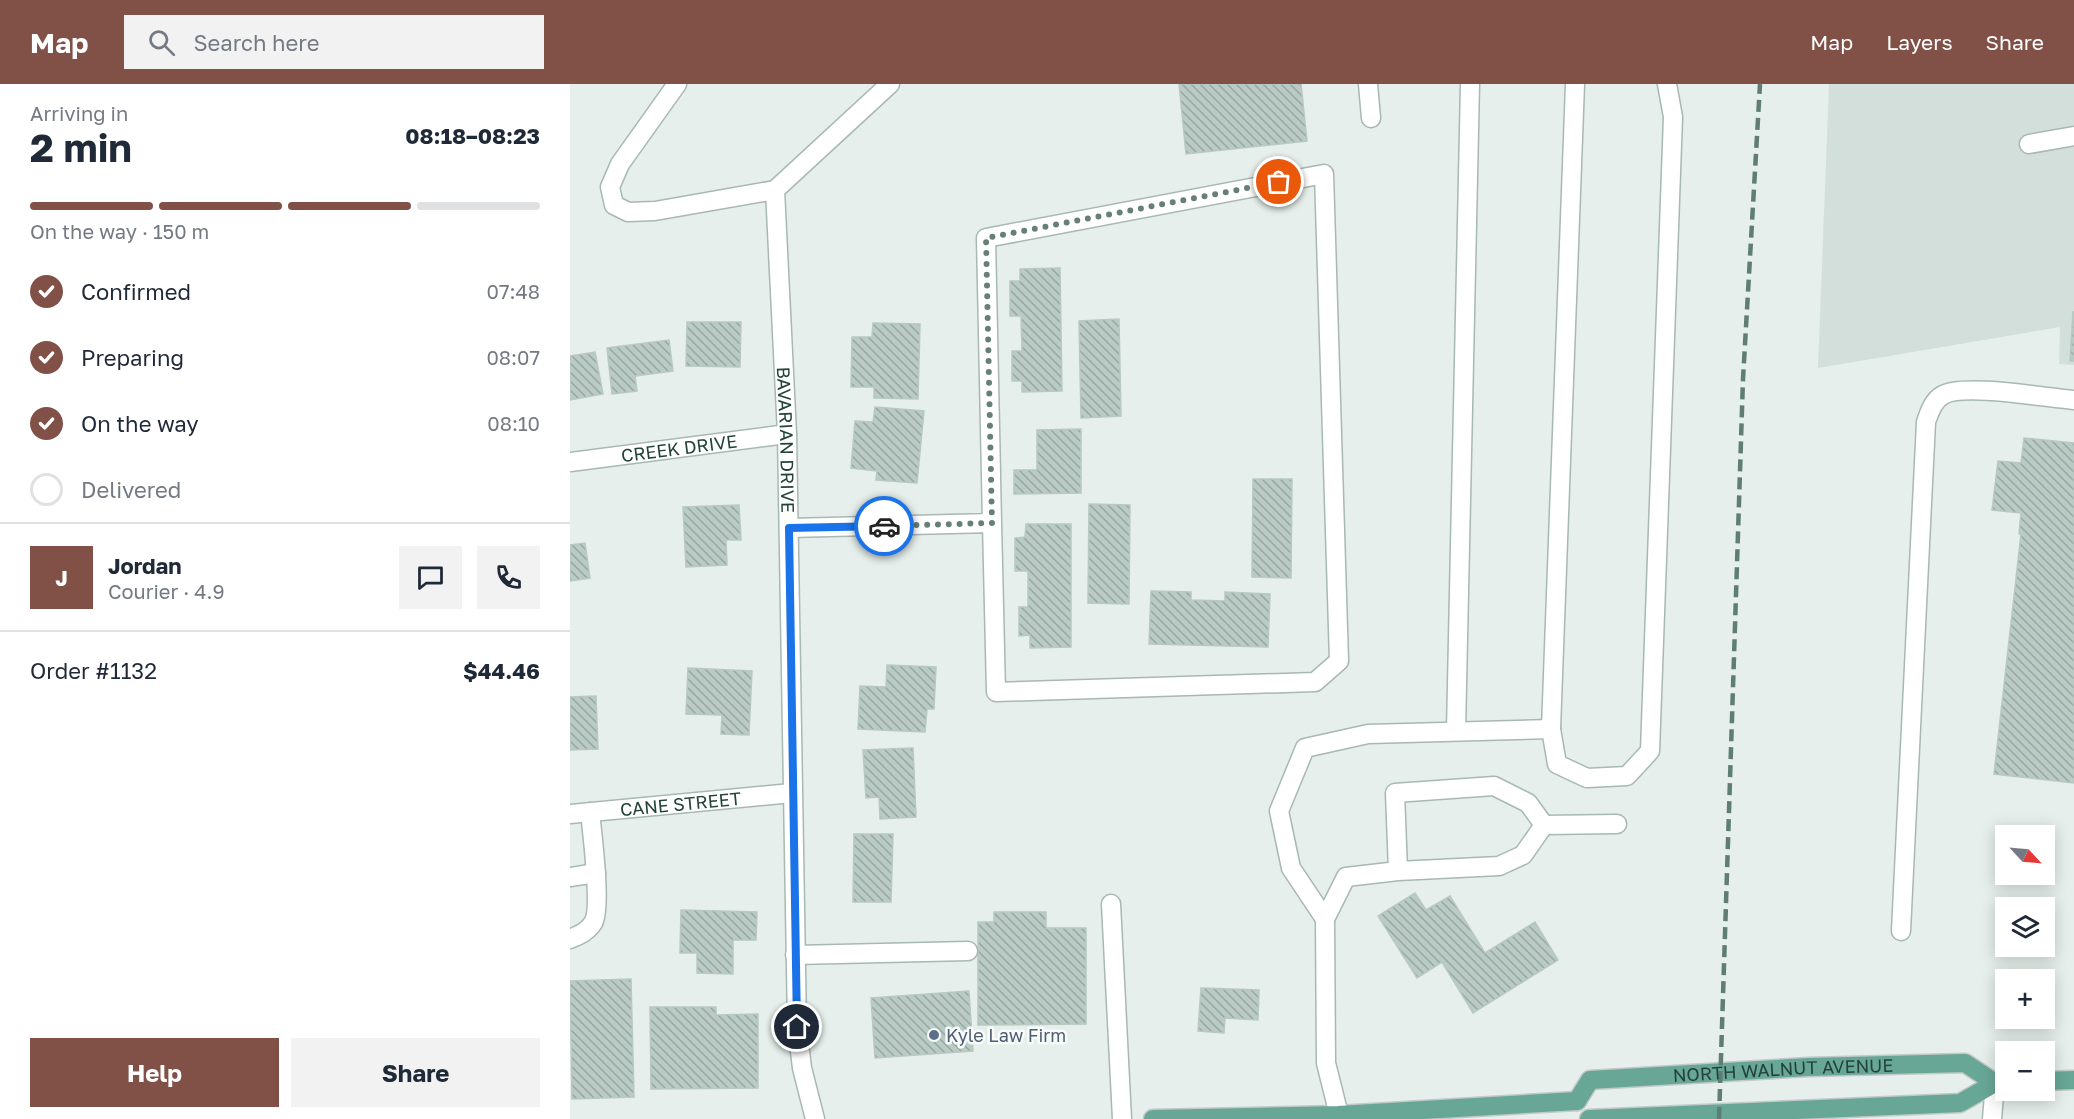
<!DOCTYPE html>
<html lang="en">
<head>
<meta charset="utf-8">
<style>
  body { margin:0; font-family:"Golos Text",sans-serif; background:#f2f2f3; color:#1f2937; height:100vh; display:flex; flex-direction:column; font-size:22px; white-space:nowrap }
  * { box-sizing:border-box; margin:0 }
  p { font-size:20px; color:#747a83 }
  .icon { flex:none; width:33px; height:33px; fill:none; stroke:currentColor; stroke-width:2; stroke-linecap:round; stroke-linejoin:round }
  .map { position:relative; flex:1; overflow:hidden }
  .sheet { display:flex; flex-direction:column; background:#fff; width:570px }
  .sheet>* { flex:none }
  .needle { width:39px; rotate:116deg }
  .fabs { position:absolute; left:1425px; top:741px; display:grid; gap:12px }
  .fabs a { display:grid; place-items:center; width:60px; height:60px; border-radius:0px; background:#fff; box-shadow:0 3px 15px #0003; font-size:30px }
  .pin { position:absolute; display:grid; place-items:center; width:51px; height:51px; color:#fff; margin:-26px; border:3px solid #fff; border-radius:50%; box-shadow:0 2px 6px #0007 }
  .courier { position:absolute; display:grid; place-items:center; width:60px; height:60px; margin:-30px; border:4px solid #1a73e8; border-radius:50%; background:#fff; color:#222; box-shadow:0 2px 8px #0007 }
  .headline em { font-style:normal; font-weight:700 }
  .headline div { display:flex; flex-direction:column-reverse }
  .headline { display:flex; align-items:center; justify-content:space-between; height:102px; padding:0 30px }
  h1 { font-size:39px; font-weight:700; line-height:45px }
  .bar { display:grid; grid-template-columns:repeat(4,1fr); gap:9px 6px; align-content:center; height:72px; padding:0 30px }
  .bar i { height:8px; border-radius:4px; background:#e0e1e3 }
  .bar .on { background:#815047 }
  .bar p { grid-column:span 4 }
  .line { display:flex; align-items:center; gap:15px; padding:0 30px; border-top:2px solid #e0e1e3 }
  .line div { flex:1 }
  .round { display:grid; place-items:center; flex:none; width:63px; height:63px; border-radius:0px; background:#f2f2f3 }
  ol { padding:0 30px; list-style:none }
  li { display:flex; align-items:center; gap:18px; height:66px }
  li p { margin-inline-start:auto }
  li .icon { padding:6px; border-radius:50%; background:#815047; color:#fff; stroke-width:4 }
  li:last-child { color:#747a83 }
  li i { width:33px; height:33px; border:3px solid #e0e1e3; border-radius:50% }
  .button { display:flex; gap:12px; margin-top:auto; padding:12px 30px }
  .button a { flex:1; height:69px; border-radius:0px; background:#815047; color:#fff; font-size:24px; font-weight:700; line-height:69px; text-align:center }
  .button a+a { background:#f2f2f3; color:#1f2937 }
  header { display:flex; align-items:center; gap:36px; box-sizing:border-box; height:84px; padding:0 30px; background:#815047; color:#fff }
  header strong { font-size:28px }
  nav { display:flex; gap:33px; margin-inline-start:auto; font-size:21px }
  .search { width:420px; height:54px; background:#f2f2f3; display:flex; align-items:center; gap:15px; box-sizing:border-box; padding:0 21px; border-radius:0px; color:#747a83; font-size:22px }
  main { display:flex; flex:1; min-height:0 }
  .map>svg:first-child { display:block }
  .built { fill:#d3dfda }
  .building { fill:url(#building-back-hatch); stroke:#b7c9c2; stroke-width:1.5 }
  .lines { fill:none; stroke-linecap:round; stroke-linejoin:round }
  .minor-casing { stroke:#a8b8b2; stroke-width:21 }
  .major-casing { stroke:#c1cac8; stroke-width:21 }
  .minor { stroke:#fff; stroke-width:18 }
  .major { stroke:#68a796; stroke-width:18 }
  .rail { stroke:#5e7e75; stroke-width:4.5; stroke-dasharray:12 6; stroke-linecap:butt }
  .done { stroke:#677f78; stroke-width:6; stroke-dasharray:0 10.8 }
  .route { stroke:#1a73e8; stroke-width:8 }
  .service-dot { fill:#5c6f8a; stroke:#f7fbf9; stroke-width:2 }
  .labels { text-anchor:middle; dominant-baseline:central; stroke-width:5; stroke-linejoin:round; paint-order:stroke }
  .street-label { font-size:18px; fill:#23433a; stroke:#f7fbf9 }
  .service-label { font-size:18px; fill:#4e5e75; stroke:#f7fbf9; text-anchor:start }
</style>
</head>
<body>
<header>
<strong>Map</strong>
<div class="search"><svg class="icon" aria-label="search" viewBox="0 0 24 24"><circle cx="10" cy="10" r="6"/><path d="M15 15l6 6"/></svg>Search here</div>
<nav><a>Map</a><a>Layers</a><a>Share</a></nav>
</header>
<main>
<section class="sheet">
<div class="headline"><div><h1>2 min</h1><p>Arriving in</p></div><em>08:18–08:23</em></div>
<div class="bar"><i class="on"></i><i class="on"></i><i class="on"></i><i></i><p>On the way · 150 m</p></div>
<ol>
<li><svg class="icon" aria-label="check" viewBox="0 0 24 24"><path d="M5 12l5 5 9-10"/></svg>Confirmed<p>07:48</p></li>
<li><svg class="icon" aria-label="check" viewBox="0 0 24 24"><path d="M5 12l5 5 9-10"/></svg>Preparing<p>08:07</p></li>
<li><svg class="icon" aria-label="check" viewBox="0 0 24 24"><path d="M5 12l5 5 9-10"/></svg>On the way<p>08:10</p></li>
<li><i></i>Delivered</li>
</ol>
<div class="line" style="height:108px"><b class="round" style="background:#815047;color:#fff">J</b><div><b>Jordan</b><p>Courier · 4.9</p></div><a class="round"><svg class="icon" aria-label="chat" viewBox="0 0 24 24"><path d="M4 5h16v11H9l-5 4z"/></svg></a><a class="round"><svg class="icon" aria-label="phone" viewBox="0 0 24 24"><path d="M5 4h4l2 5-3 2q2 4 5 5l2-3 5 2v4C11 20 4 13 5 4z"/></svg></a></div>
<div class="line" style="height:78px"><div>Order #1132</div><b>$44.46</b></div>
<div class="button"><a>Help</a><a>Share</a></div>
</section>
<div class="map">
<svg width="1504" height="1035" viewBox="0 0 1504 1035">
  <defs>
    <pattern id="building-back-hatch" width="6" height="6" patternUnits="userSpaceOnUse" patternTransform="scale(1.5)"><rect width="6" height="6" fill="#bacac4"/><path d="M-1 5l2 2M0 0l6 6M5-1l2 2" fill="none" stroke="#97a6a0"/></pattern>
  </defs>
  <rect width="100%" height="100%" fill="#e6efeb"/>
  <path class="built" d="M1259,0H1504V281L1489,280L1490,243L1248,284Z"/>
  <g class="building">
    <path d="M609,0H731L737,57L616,70Z"/>
    <path d="M490,184L492,307L452,308V297H442V267H452L451,232H440V197H450V185Z"/>
    <path d="M1503,228H1504V277H1500Z"/>
    <path d="M549,235L551,332L511,334L509,237Z"/>
    <path d="M117,238H171L170,283L116,282Z"/>
    <path d="M303,239L350,240L348,315L304,314V303H281L282,253H302Z"/>
    <path d="M99,256L103,287L65,292L67,307L42,310L37,264Z"/>
    <path d="M25,268L33,310L0,316V272Z"/>
    <path d="M305,323L354,327L347,399L306,396L307,387L281,384L285,337L303,338Z"/>
    <path d="M511,345V409L444,410V386H467V346Z"/>
    <path d="M1454,354L1504,359V699L1424,690L1451,450H1449L1451,429L1422,426L1428,377L1451,379Z"/>
    <path d="M683,395H722L721,494L682,493Z"/>
    <path d="M519,420L560,421L559,520L518,519Z"/>
    <path d="M169,421L171,456H156L157,481L116,483L113,423Z"/>
    <path d="M456,440H501V563L460,564V551L449,552V523H458V487H445V454L455,453Z"/>
    <path d="M15,459L20,494L0,497V461Z"/>
    <path d="M581,507L621,508V516L655,517V508L700,510L698,563L579,560Z"/>
    <path d="M317,581L366,583L364,625H357L355,648L288,645L290,602L316,603Z"/>
    <path d="M118,584L182,587L179,651L151,650L152,631L116,630Z"/>
    <path d="M26,612L28,665L0,666V613Z"/>
    <path d="M343,664L346,733L310,735L309,713L296,714L293,666Z"/>
    <path d="M284,750H323L321,818H283Z"/>
    <path d="M845,809L856,826L880,812L915,869L965,838L988,876L903,929L872,878L847,894L808,832Z"/>
    <path d="M111,826L187,828L186,856H163V890L127,889V869H110Z"/>
    <path d="M424,828H476V844H516V940L408,941V838H424Z"/>
    <path d="M61,895L64,1013L2,1015L0,897Z"/>
    <path d="M631,904L689,906L688,936L655,934L654,949L628,947Z"/>
    <path d="M399,907L403,967L305,974L301,914Z"/>
    <path d="M80,923H146V931L188,930V1004L81,1005Z"/>
  </g>
  <g class="lines">
    <defs>
      <g id="minor">
        <path d="M107,0L50,80L40,103L44,121L58,128L85,127L205,106L320,0"/>
        <path d="M798,0L801,34"/>
        <path d="M1459,60L1504,52"/>
        <path id="s1" d="M205,106L217,350L227,943L232,984L245,1035"/>
        <path id="s2" d="M0,378L217,350"/>
        <path d="M219,444L422,439L426,608L745,598L769,577L754,90L416,154L422,439"/>
        <path d="M981,645L1005,0"/>
        <path d="M886,647L900,0"/>
        <path id="s3" d="M0,730L222,709"/>
        <path d="M974,741L1047,740"/>
        <path d="M0,793L26,789"/>
        <path d="M541,820L552,1035"/>
        <path d="M755,835L721,784L709,727L735,664L798,650L981,645L987,680L1017,694L1057,692L1080,667L1103,33L1097,0"/>
        <path d="M1331,847L1356,338C1359,329 1363,316 1373,311C1393,299 1477,314 1504,316"/>
        <path d="M0,855C9,851 17,848 23,839C32,825 22,748 20,728"/>
        <path d="M225,871L398,867"/>
        <path d="M770,1035L756,979L755,835L776,793L828,787L929,782L953,771L974,741L958,719L924,702L825,709L828,787"/>
        <path d="M1422,1035L1425,999"/>
      </g>
      <g id="major">
        <path d="M1474,997L1504,996"/>
        <path id="s4" d="M1007,1017L1020,996L1238,983L1395,979L1425,999"/>
        <path d="M583,1035L768,1031L1007,1017"/>
        <path d="M1019,1035L1390,1019L1425,999L1434,998"/>
      </g>
    </defs>
    <use href="#minor" class="minor-casing"/>
    <use href="#major" class="major-casing"/>
    <use href="#minor" class="minor"/>
    <use href="#major" class="major"/>
    <path class="rail" d="M1149,1035L1173,295L1190,0"/>
  </g>
  <g class="lines">
    <path class="done" d="M314,442L422,439L416,154L709,98"/>
    <path class="route" d="M227,943L219,444L314,442"/>
  </g>
  <circle class="service-dot" cx="364" cy="951" r="6"/>
  <g class="labels">
    <g class="street-label">
      <text stroke="none"><textPath href="#s1" startOffset="250">BAVARIAN DRIVE</textPath></text>
      <text stroke="none"><textPath href="#s2" startOffset="110">CREEK DRIVE</textPath></text>
      <text stroke="none"><textPath href="#s3" startOffset="111">CANE STREET</textPath></text>
      <text stroke="none"><textPath href="#s4" startOffset="218">NORTH WALNUT AVENUE</textPath></text>
    </g>
    <g class="service-label">
      <text x="376" y="951">Kyle Law Firm</text>
    </g>
  </g>
</svg>
<div class="fabs">
<a><svg class="needle" viewBox="-14 -14 28 28"><path d="M0-13l5 13h-10z" fill="#e53935"/><path d="M0 13l5-13h-10z" fill="#747a83"/></svg></a>
<a><svg class="icon" aria-label="layers" viewBox="0 0 24 24"><path d="M12 4l9 5-9 5-9-5zM3 14l9 5 9-5"/></svg></a>
<a>+</a>
<a>−</a>
</div>
<div class="pin" style="left:709px;top:98px;background:#ea580c"><svg class="icon" aria-label="bag" viewBox="0 0 24 24"><path d="M5 8h14l-1 12H6zM9 8a3 3 0 0 1 6 0"/></svg></div>
<div class="pin" style="left:227px;top:943px;background:#1f2937"><svg class="icon" aria-label="home" viewBox="0 0 24 24"><path d="M3 11l9-7 9 7M6 9v11h12V9"/></svg></div>
<div class="courier" style="left:314px;top:442px"><svg class="icon" aria-label="car" viewBox="0 0 24 24"><path d="M5 17H2v-5l4-1 3-4h7l3 4 3 1v5h-3M9 17h6M6 11h13"/><circle cx="7" cy="17" r="2"/><circle cx="17" cy="17" r="2"/></svg></div>
</div>
</main>
</body>
</html>
